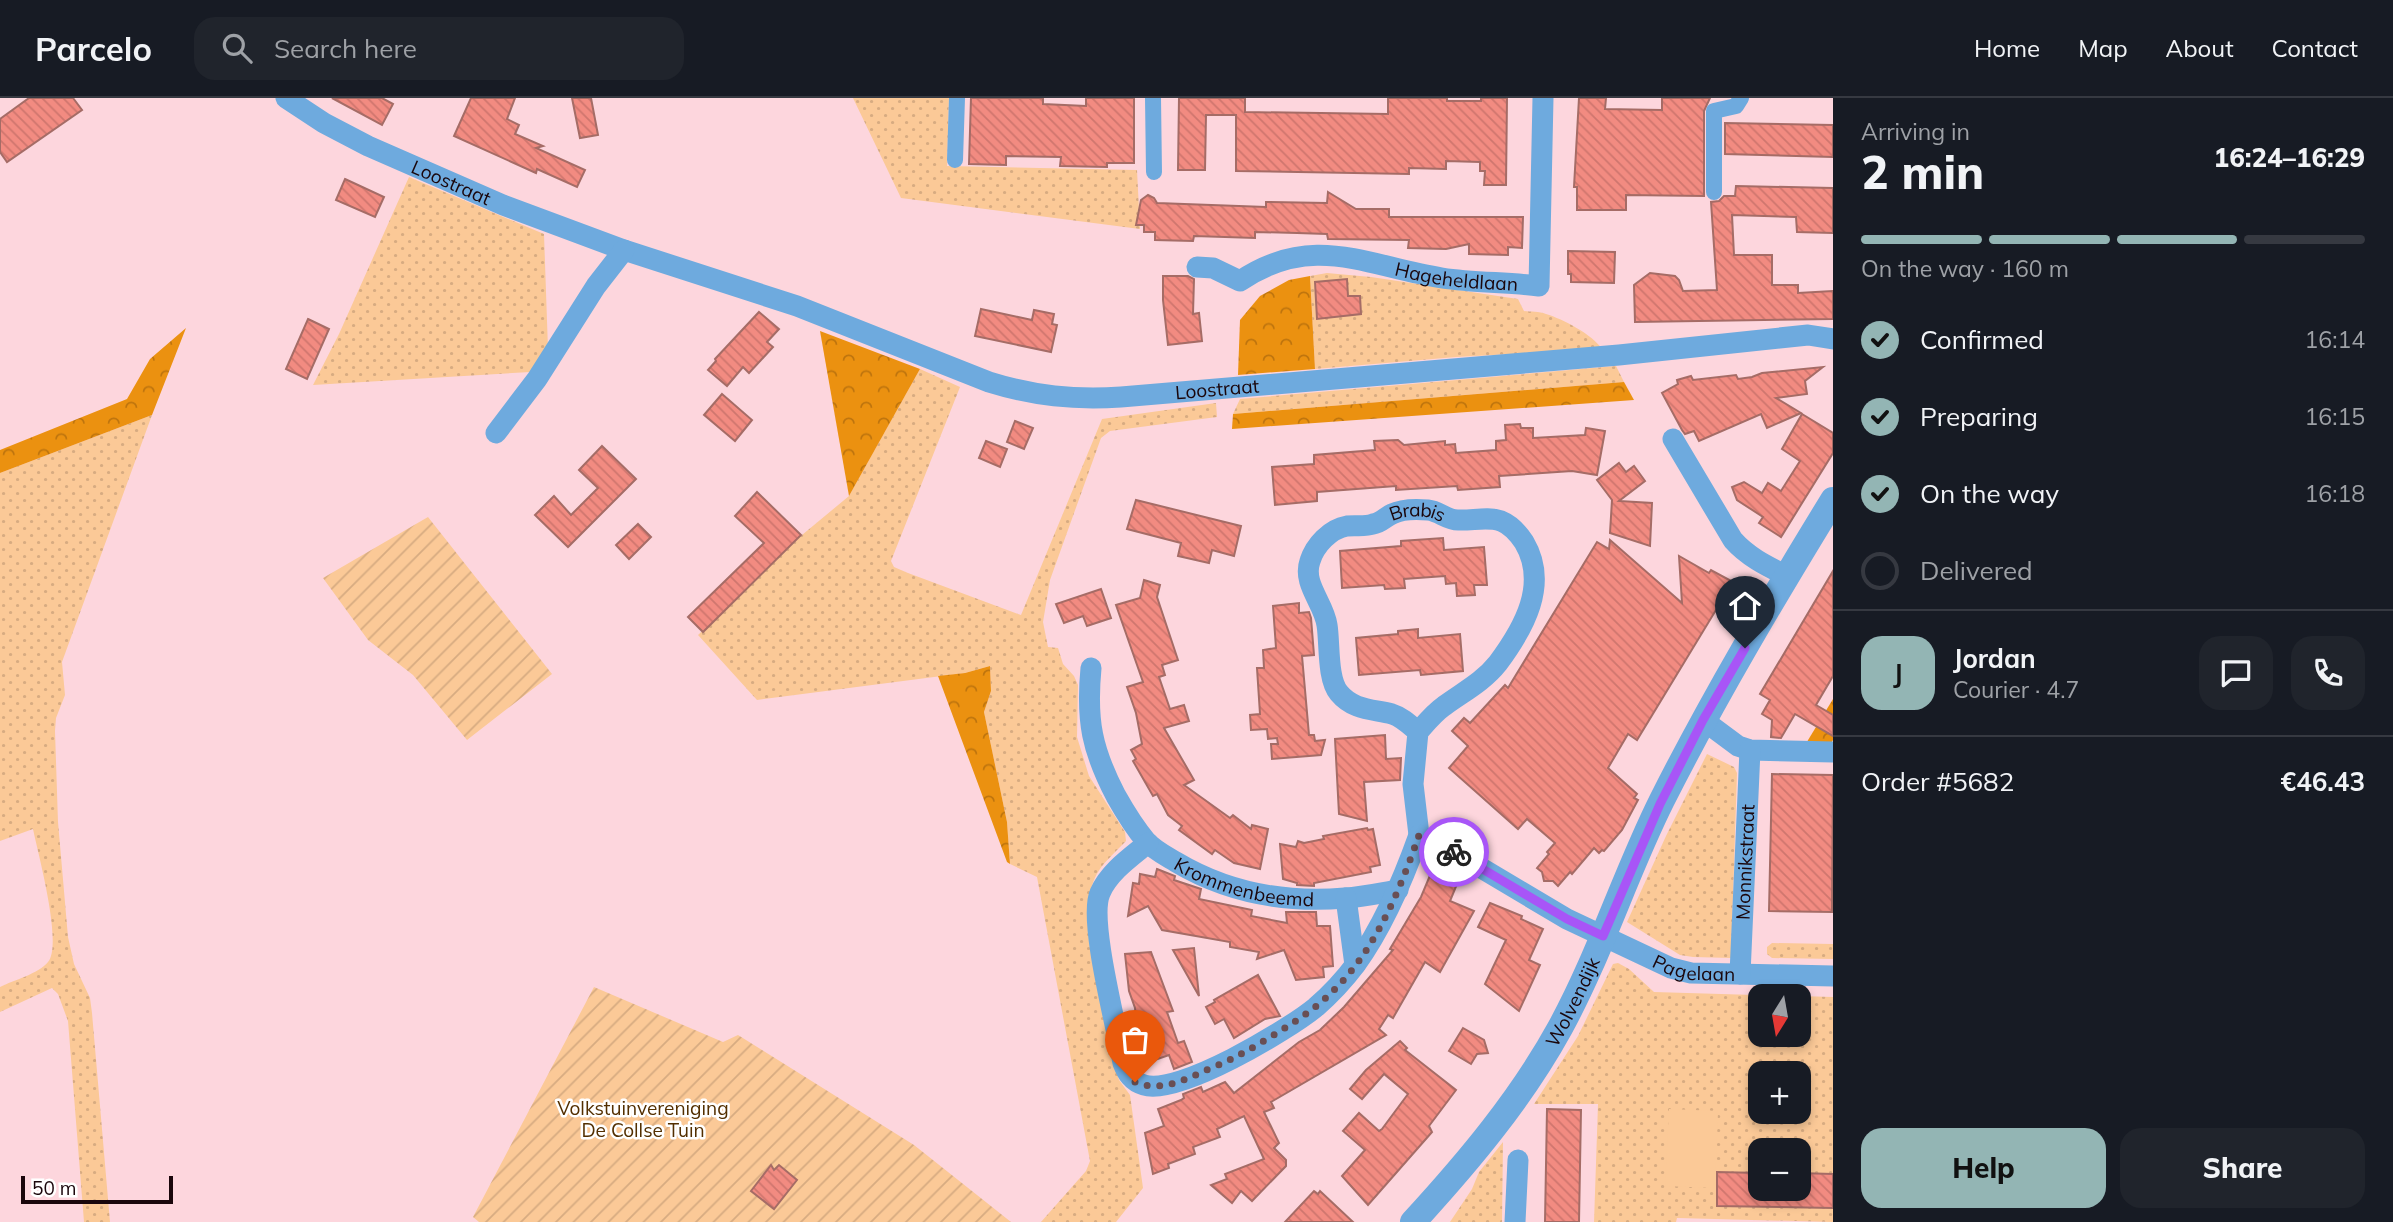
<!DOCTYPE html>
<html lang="en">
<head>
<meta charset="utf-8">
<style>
  body { margin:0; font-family:Mulish,sans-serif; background:#20242c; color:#f1f3f6; height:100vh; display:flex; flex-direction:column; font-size:26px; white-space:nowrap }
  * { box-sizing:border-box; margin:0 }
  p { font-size:23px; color:#9ea1a6 }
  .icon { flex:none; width:38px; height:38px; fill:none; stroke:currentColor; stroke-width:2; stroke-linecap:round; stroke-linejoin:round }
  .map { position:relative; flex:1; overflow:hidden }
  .details { display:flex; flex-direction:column; background:#171b24; width:560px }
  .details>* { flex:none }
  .needle { width:46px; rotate:191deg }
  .controls { position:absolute; left:1748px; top:886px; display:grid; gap:14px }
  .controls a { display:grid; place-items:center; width:63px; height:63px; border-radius:14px; background:#171b24; box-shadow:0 4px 10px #0003; font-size:35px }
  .scale { position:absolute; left:21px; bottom:18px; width:152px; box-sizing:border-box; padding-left:7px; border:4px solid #1a060b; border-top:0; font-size:19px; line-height:24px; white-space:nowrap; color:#1a060b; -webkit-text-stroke:5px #fff; paint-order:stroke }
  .pin { position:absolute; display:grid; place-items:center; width:60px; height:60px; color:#fff; margin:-72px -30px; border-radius:50% 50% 50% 0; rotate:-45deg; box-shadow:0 0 7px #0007 }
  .pin .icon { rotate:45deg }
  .courier { position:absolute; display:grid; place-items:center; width:70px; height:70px; margin:-35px; border:5px solid #a855f7; border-radius:50%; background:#fff; color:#222; box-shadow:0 2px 9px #0007 }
  .headline em { font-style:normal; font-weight:800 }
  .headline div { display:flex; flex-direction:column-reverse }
  .headline { display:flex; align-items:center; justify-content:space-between; height:119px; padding:0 28px }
  h1 { font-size:46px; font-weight:800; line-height:52px }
  .bar { display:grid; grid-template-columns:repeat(4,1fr); gap:10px 7px; align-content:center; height:84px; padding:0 28px }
  .bar i { height:9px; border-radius:5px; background:#363941 }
  .bar .active { background:#93b5b4 }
  .bar p { grid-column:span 4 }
  .line { display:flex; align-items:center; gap:18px; padding:0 28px; border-top:2px solid #363941 }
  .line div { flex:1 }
  .round { display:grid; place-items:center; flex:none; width:74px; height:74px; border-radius:21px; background:#20242c }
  ol { padding:0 28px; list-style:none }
  li { display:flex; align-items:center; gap:21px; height:77px }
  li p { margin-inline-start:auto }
  li .icon { padding:7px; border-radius:50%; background:#93b5b4; color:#111; stroke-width:4 }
  li:last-child { color:#9ea1a6 }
  li i { width:38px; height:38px; border:4px solid #363941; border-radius:50% }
  .button { display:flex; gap:14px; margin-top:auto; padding:14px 28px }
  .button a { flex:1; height:80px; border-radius:21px; background:#93b5b4; color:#111; font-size:28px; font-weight:800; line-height:80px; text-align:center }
  .button a+a { background:#20242c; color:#f1f3f6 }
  header { display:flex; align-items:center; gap:42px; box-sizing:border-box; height:98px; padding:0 35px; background:#171b24; border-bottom:2px solid #363941 }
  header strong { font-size:33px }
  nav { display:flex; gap:38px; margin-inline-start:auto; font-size:24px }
  .search { width:490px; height:63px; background:#20242c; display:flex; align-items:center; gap:18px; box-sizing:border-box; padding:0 24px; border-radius:21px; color:#9ea1a6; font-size:26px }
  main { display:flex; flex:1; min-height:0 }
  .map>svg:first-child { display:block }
  .grass { fill:url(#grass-dots); fill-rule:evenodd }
  .forest { fill:url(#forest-crowns) }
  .garden { fill:url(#garden-furrows) }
  .pitch { fill:#fbc997 }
  .building { fill:url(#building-back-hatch); stroke:#a56c66; stroke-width:2 }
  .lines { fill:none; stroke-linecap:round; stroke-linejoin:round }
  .pedestrian { stroke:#6eaade; stroke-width:16 }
  .minor { stroke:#6eaade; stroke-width:21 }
  .tertiary { stroke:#6eaade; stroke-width:26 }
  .done { stroke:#694f54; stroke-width:7; stroke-dasharray:0 12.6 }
  .route { stroke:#a855f7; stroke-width:9 }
  .labels { text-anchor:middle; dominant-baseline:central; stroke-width:5; stroke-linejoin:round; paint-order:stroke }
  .street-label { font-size:19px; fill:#1a060b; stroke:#fff }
  .park-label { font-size:19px; fill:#532f00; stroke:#fff }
</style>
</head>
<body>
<header>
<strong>Parcelo</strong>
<div class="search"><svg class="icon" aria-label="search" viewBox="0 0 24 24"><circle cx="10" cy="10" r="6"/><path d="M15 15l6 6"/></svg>Search here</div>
<nav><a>Home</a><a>Map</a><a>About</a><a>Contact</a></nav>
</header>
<main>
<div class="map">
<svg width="1833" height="1124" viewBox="0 0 1833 1124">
  <defs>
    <pattern id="grass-dots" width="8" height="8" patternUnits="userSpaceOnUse" patternTransform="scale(1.75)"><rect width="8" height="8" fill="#fbc997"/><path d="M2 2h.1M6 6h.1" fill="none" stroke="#d7ab81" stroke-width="1.8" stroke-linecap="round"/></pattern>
    <pattern id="forest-crowns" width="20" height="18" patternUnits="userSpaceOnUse" patternTransform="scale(1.75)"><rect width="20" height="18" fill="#eb9110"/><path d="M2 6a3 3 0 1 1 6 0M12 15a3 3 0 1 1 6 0" fill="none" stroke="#be740d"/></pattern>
    <pattern id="garden-furrows" width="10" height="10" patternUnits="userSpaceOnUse" patternTransform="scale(1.75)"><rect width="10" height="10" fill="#fbc997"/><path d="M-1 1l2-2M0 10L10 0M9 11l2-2" fill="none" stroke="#d7ab81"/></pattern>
    <pattern id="building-back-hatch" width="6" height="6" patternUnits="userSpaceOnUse" patternTransform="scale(1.75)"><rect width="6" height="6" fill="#f28b81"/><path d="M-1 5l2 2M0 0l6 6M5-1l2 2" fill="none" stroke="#cf766e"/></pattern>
  </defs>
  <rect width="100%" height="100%" fill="#fdd6dd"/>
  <g class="grass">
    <path d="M853,0H949L947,68L1137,72L1140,131L901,100Z"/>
    <path d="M409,79L544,136L548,251L530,274L313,287L339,236Z"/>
    <path d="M1327,175L1371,179L1518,201L1524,213C1531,214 1539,213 1546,216C1563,221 1593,237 1602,251L1456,259L1315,271L1310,178Z"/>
    <path d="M1616,268L1624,284L1233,316L1240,301Z"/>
    <path d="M920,271L960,289L891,463L894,469L908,475L1021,517L1102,321L1216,305L1217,319L1110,333L1101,340L1050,482L1043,524L1048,549L1058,550L1063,566L1074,578L1078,587L1077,639L1089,678L1125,734L1126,743C1100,770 1092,773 1088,811L1113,957L1119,982L1130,997L1143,1090L1116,1124H1041L1086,1073L1090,1063L1037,779L1010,766L1007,724L984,614L991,593L990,568L965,575L757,602L698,537L802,437L849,398Z"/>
    <path d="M152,317L62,564L65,597L56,620L55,633L58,724L68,839L74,866L90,900L92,915L110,1124H84L68,923L58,896L52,890L0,914V889C14,882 38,876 48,864C63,846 38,756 33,731L0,743V375Z"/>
    <path d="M1707,656L1734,669L1737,675L1731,860L1693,859L1680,857L1627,824L1666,738Z"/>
    <path d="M1772,845L1833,846V861L1772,860L1767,856V849Z"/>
    <path d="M1618,865L1629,871L1654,894L1789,898H1760V936H1799V898L1833,899V1124L1677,1120L1676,1124H1594L1598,1006H1534L1578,938L1613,866ZM1760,975H1799V1013H1760ZM1760,1052H1799V1090H1760Z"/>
    <path d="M1503,1044L1502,1124H1450L1472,1091L1479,1074Z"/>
  </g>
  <g class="forest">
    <path d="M1310,178L1315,271L1238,277L1240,222L1260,198L1289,182Z"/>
    <path d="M186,230L152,317L0,375V352L127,301L150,261Z"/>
    <path d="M820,233L920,271L849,398Z"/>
    <path d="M1624,284L1634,302L1232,331L1233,316Z"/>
    <path d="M990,568L991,593L984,614L1007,724L1010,766L1007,764L938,578L965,575Z"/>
    <path d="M1833,601V642L1827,653L1802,652Z"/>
  </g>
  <g class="garden">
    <path d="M428,419L552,576L467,642L413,577L368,542L323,480Z"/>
    <path d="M594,889L723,944L738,937L914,1047L1011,1124H479L473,1119Z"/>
  </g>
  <path class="pitch" d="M1669,1011L1718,1013L1715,1090L1665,1088Z"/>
  <g class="building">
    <path d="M29,0H73L82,12L7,64L0,54V21Z"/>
    <path d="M332,0H382L393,6L382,27Z"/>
    <path d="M471,0H515L507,21L519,27L515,36L543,48L536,50L585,72L577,89L537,71L536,75L454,38Z"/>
    <path d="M572,0H591L598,37L580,40Z"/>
    <path d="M971,0H1043V6L1086,8V0H1134V65H1107V69L1060,68L1061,59L1006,58V67L969,66Z"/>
    <path d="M1179,0H1245V14L1388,16V0H1447V3H1481V0H1507L1506,87H1484L1485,73H1480V64L1446,63V71L1409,70V76L1236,73V17H1206L1205,72H1178Z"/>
    <path d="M1579,0H1606L1605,11L1662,12V0H1710L1704,13V98L1626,97V112H1577V89H1574Z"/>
    <path d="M1725,25L1833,27V59L1725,56Z"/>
    <path d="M345,81L384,99L375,119L336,102Z"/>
    <path d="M1736,88L1833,90V135L1797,134L1796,119L1732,117L1734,157H1772V187H1798V195L1833,193V221L1635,224L1634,187L1650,175L1675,178L1679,182L1683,193L1717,192L1711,104L1719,103L1724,98H1735Z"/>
    <path d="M1328,94L1356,111H1389V119H1523L1522,150L1508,149V157L1469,156V146L1446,151L1408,150L1409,142L1328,141L1327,136L1297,135L1255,134V140L1194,138L1193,143L1155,142V134H1144V127H1136L1141,102L1148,97L1154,100L1157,105L1266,109V104L1327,105Z"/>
    <path d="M1568,153L1615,154L1614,185L1571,184V176H1568Z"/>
    <path d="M1163,178H1188L1194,181L1193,216L1199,215L1202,243L1168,247L1163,202Z"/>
    <path d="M1347,181L1348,198H1360L1361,216L1317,221L1315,184Z"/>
    <path d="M981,211L1032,222L1034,212L1054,216L1052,226L1057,227L1051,254L975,238Z"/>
    <path d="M759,214L779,231L767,244L773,249L749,275L743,269L727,288L708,272L716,263L715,261Z"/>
    <path d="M308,221L329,231L307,281L286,271Z"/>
    <path d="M1823,269L1805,283L1807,296L1776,300L1801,315L1767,330L1761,316L1699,343L1694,333L1685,336L1682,332L1662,295L1678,286L1677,282L1691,278L1693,282L1736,277L1738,281L1752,279L1762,275Z"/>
    <path d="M722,296L752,322L735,343L704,317Z"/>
    <path d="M1802,316L1833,335V355L1781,439L1759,425L1763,419L1737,402L1732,389L1744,384L1762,395L1768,385L1781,393L1800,363L1782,351Z"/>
    <path d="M1015,323L1033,330L1024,351L1007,344Z"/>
    <path d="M1520,326L1521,330H1533V340L1585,337L1586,330L1605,333L1597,377L1572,373L1499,378L1500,389L1458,392L1457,388L1396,392V388L1317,394V403L1275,407L1272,369L1314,366V357L1375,352L1374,343L1398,342L1404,347L1445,343V347L1455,346L1456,355L1496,352V343L1506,342L1505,327Z"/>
    <path d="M986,343L1007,351L1000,369L979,360Z"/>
    <path d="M602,348L636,381L568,449L535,417L554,398L571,417L598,390L579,372Z"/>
    <path d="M1619,365L1626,374L1634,368L1645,383L1619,403L1652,405L1650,448L1610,435L1612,402L1597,382Z"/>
    <path d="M757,394L801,437L703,534L688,519L764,445L735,418Z"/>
    <path d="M1136,402L1241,428L1234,458L1212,452L1209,465L1178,458L1181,445L1127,431Z"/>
    <path d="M638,426L651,439L629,461L616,447Z"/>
    <path d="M1443,440L1444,452L1484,449L1487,487H1474L1475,497L1457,498L1456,485L1446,486L1445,478L1404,481L1405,490L1385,491L1384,487L1342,490L1340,453L1401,448V443Z"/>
    <path d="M1610,442L1682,505L1679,458L1709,475L1711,472L1733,484L1637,642L1628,636L1608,670L1637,696L1634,700L1638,702L1622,732L1604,753L1602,752L1599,755L1594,750L1572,776L1570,774L1558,788L1553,783H1544L1542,774L1537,770L1549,756L1547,754L1555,745L1527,721L1518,731L1449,670L1468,648L1452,633L1464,620L1470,625L1505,587L1508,590L1597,444L1609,451Z"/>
    <path d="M1833,473V578L1816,607L1833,617V638L1795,616L1781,640L1771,639L1772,622L1762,616L1770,602L1760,596Z"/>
    <path d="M1144,482L1160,487L1157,499L1178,562L1162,567L1165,577L1159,579L1170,611L1184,607L1189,623L1164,630L1194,682L1184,687L1230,720L1233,717L1251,731L1252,727L1268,731L1260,771L1234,765L1215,752L1212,756L1179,732L1182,728L1168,717L1157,696L1153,698L1133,663L1136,661L1131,652L1142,646L1136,615L1127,589L1143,584L1116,507L1140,500Z"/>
    <path d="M1101,491L1111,520L1087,528L1083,518L1064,525L1056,506Z"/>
    <path d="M1299,505V515L1309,514L1311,520L1314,557L1302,558L1309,637H1314L1315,643L1325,642L1321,657L1272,661L1271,646H1278L1277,640L1268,641L1267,631L1251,632L1250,617L1260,616L1257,570H1264L1263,552L1276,550L1273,508Z"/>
    <path d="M1418,531V540L1460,536L1463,573L1421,577L1420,572L1359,577L1356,540L1398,536V533Z"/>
    <path d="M1385,637L1386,661L1401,660L1400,682L1364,684L1367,723L1339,716L1335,641Z"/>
    <path d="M1772,676L1833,677L1832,814L1769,813Z"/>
    <path d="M1367,730L1368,732L1373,731L1380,767L1370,769L1371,774L1314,785V788L1297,787V785L1283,781L1280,746L1296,749L1298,743L1304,745L1324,741L1323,738Z"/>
    <path d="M1157,771L1175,778L1174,782L1201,791L1199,801L1252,812L1251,818L1287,825L1286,814H1316L1317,828H1330L1333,868L1323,869L1324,879L1296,882L1284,852L1257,861L1259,854L1230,849V844L1162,832L1148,808L1128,818L1133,785L1139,786L1140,776L1155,779Z"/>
    <path d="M1431,775L1457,786L1450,803L1474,813L1440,874L1425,864L1393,920L1388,917L1379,931L1386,937L1271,1004L1274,1010L1264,1014L1279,1045L1274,1050L1286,1062V1068L1252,1103L1241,1093L1232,1105L1211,1087L1227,1081L1225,1076L1264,1061L1244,1018L1217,1031L1220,1039L1193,1049L1195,1056L1168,1066L1169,1070L1153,1076L1145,1035L1164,1028L1158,1011L1181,1002L1184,1000L1183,996L1201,989L1203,994L1225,984L1234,995L1299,944L1320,932L1344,909L1393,852L1390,851L1421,799Z"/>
    <path d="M1490,805L1522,818L1521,821L1543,831L1529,862L1540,867L1519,913L1485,886L1506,842L1478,829Z"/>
    <path d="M1194,850L1199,898L1173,852Z"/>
    <path d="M1151,854L1173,913L1167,914L1178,945L1184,943L1192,964L1174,971L1169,957L1149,964L1137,930L1135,910L1129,893L1125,856Z"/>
    <path d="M1258,877L1280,918L1265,921L1234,940L1224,921L1215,926L1206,909L1215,904L1214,902Z"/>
    <path d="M1463,930L1484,942L1488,955L1477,956L1471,966L1449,953Z"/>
    <path d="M1400,943L1407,950L1405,952L1456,992L1429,1028L1432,1034L1368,1107L1342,1078L1365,1052L1343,1033L1359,1015L1379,1033L1382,1031L1408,996L1384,976L1362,1001L1350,991L1366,972Z"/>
    <path d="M1547,1011L1581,1012L1579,1124H1545Z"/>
    <path d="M771,1067L774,1072L779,1067L797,1082L774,1111L751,1093Z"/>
    <path d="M1717,1074L1760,1075V1090H1799V1075L1833,1076V1110L1717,1108Z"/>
    <path d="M1314,1093L1318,1096L1320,1093L1353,1124H1285Z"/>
  </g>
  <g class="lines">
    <g class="pedestrian">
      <path d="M1153,0L1154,74"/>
      <path d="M955,62L957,0"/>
      <path d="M1714,94V13L1736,8L1741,0"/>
    </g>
    <g class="minor">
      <path id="s1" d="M286,0L324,25L368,48L503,107L624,152L797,208L989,284C1034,298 1074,302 1121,299L1619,257L1808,237L1833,241"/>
      <path id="s2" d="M1197,169L1213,170L1240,183C1313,134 1366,168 1442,180C1474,185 1507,184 1539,188L1543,0"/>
      <path d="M496,335L537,281L596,188L624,152"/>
      <path d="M1673,341L1733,442C1748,459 1767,468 1787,478"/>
      <path id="s3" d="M1091,570C1086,623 1092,652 1116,698C1125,714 1134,729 1146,743C1154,752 1166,758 1176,764C1228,795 1286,805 1345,800C1363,799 1380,795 1398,792"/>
      <path d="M1703,622L1738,648L1750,652L1833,654"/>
      <path id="s4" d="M1418,634C1410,627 1402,619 1392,616C1372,611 1353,612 1339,595C1327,581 1330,545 1327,527C1324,505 1302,486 1310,463C1315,447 1330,431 1347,428C1356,427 1365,429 1373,426C1381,425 1385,419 1392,416C1402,411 1417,411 1428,412C1439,413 1447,422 1458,422C1472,423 1487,418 1501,423C1511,427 1518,435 1524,444C1549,486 1524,530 1498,565C1483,584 1463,594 1444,608C1434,615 1426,625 1418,634L1413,686L1419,737L1451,752L1567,821L1671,870L1691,875L1833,878"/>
      <path d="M1148,745C1131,759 1109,774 1100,795C1088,822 1117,930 1123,965C1127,975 1132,984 1144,987C1178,998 1288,932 1316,909C1331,896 1344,882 1356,866C1384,827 1403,782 1419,737"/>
      <path d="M1346,800L1355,867"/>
      <path id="s5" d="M1740,876L1750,652"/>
      <path d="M1515,1124L1518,1062"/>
    </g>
    <path class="tertiary" id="s6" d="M1413,1124C1468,1064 1521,1001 1560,930C1600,857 1625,776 1662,702C1714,599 1773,500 1833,402"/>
  </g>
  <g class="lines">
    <path class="done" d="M1135,984C1162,995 1186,981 1211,970C1231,962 1249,952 1267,941C1290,927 1313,913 1332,894C1375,853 1400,792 1419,737L1454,754"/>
    <path class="route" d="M1454,754L1567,821L1603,838L1660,706L1703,622L1745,550"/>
  </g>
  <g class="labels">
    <g class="street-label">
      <text stroke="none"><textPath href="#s1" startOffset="186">Loostraat</textPath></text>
      <text stroke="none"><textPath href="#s2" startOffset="270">Hageheldlaan</textPath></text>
      <text stroke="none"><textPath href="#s1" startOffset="990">Loostraat</textPath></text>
      <text stroke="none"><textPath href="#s4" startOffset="355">Brabis</textPath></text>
      <text stroke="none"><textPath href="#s5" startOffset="112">Monnikstraat</textPath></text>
      <text stroke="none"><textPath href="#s3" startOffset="296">Krommenbeemd</textPath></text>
      <text stroke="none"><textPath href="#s4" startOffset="1122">Pagelaan</textPath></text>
      <text stroke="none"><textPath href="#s6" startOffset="273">Wolvendijk</textPath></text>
    </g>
    <g class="park-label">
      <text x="643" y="1010">Volkstuinvereniging<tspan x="643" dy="22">De Collse Tuin</tspan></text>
    </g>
  </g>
</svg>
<div class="controls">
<a><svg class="needle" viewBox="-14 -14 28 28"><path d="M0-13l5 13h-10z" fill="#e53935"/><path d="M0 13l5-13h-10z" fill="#9ea1a6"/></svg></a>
<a>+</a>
<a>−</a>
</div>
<div class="scale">50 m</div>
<div class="pin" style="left:1135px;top:984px;background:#ea580c"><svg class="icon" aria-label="bag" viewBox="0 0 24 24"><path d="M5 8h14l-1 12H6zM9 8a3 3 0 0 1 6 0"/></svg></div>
<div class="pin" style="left:1745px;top:550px;background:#1f2937"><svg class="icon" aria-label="home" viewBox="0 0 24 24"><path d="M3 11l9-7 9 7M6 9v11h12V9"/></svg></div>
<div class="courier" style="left:1454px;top:754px"><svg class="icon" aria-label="bike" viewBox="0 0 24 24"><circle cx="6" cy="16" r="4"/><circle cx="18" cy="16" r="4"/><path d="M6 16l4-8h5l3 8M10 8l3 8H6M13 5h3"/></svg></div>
</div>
<section class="details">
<div class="headline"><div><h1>2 min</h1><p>Arriving in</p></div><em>16:24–16:29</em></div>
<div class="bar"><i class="active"></i><i class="active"></i><i class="active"></i><i></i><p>On the way · 160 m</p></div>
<ol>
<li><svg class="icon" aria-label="check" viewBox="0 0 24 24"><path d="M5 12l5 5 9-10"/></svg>Confirmed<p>16:14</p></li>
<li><svg class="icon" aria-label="check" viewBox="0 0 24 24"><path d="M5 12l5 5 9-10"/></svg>Preparing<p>16:15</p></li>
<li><svg class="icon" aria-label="check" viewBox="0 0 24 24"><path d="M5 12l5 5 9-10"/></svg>On the way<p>16:18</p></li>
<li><i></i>Delivered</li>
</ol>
<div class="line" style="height:126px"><b class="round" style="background:#93b5b4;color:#111">J</b><div><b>Jordan</b><p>Courier · 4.7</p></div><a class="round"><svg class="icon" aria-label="chat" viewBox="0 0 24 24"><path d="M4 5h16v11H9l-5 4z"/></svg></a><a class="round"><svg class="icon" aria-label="phone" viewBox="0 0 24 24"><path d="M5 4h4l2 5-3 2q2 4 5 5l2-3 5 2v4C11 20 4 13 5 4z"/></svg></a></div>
<div class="line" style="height:91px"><div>Order #5682</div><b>€46.43</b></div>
<div class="button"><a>Help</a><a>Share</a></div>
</section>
</main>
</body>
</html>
